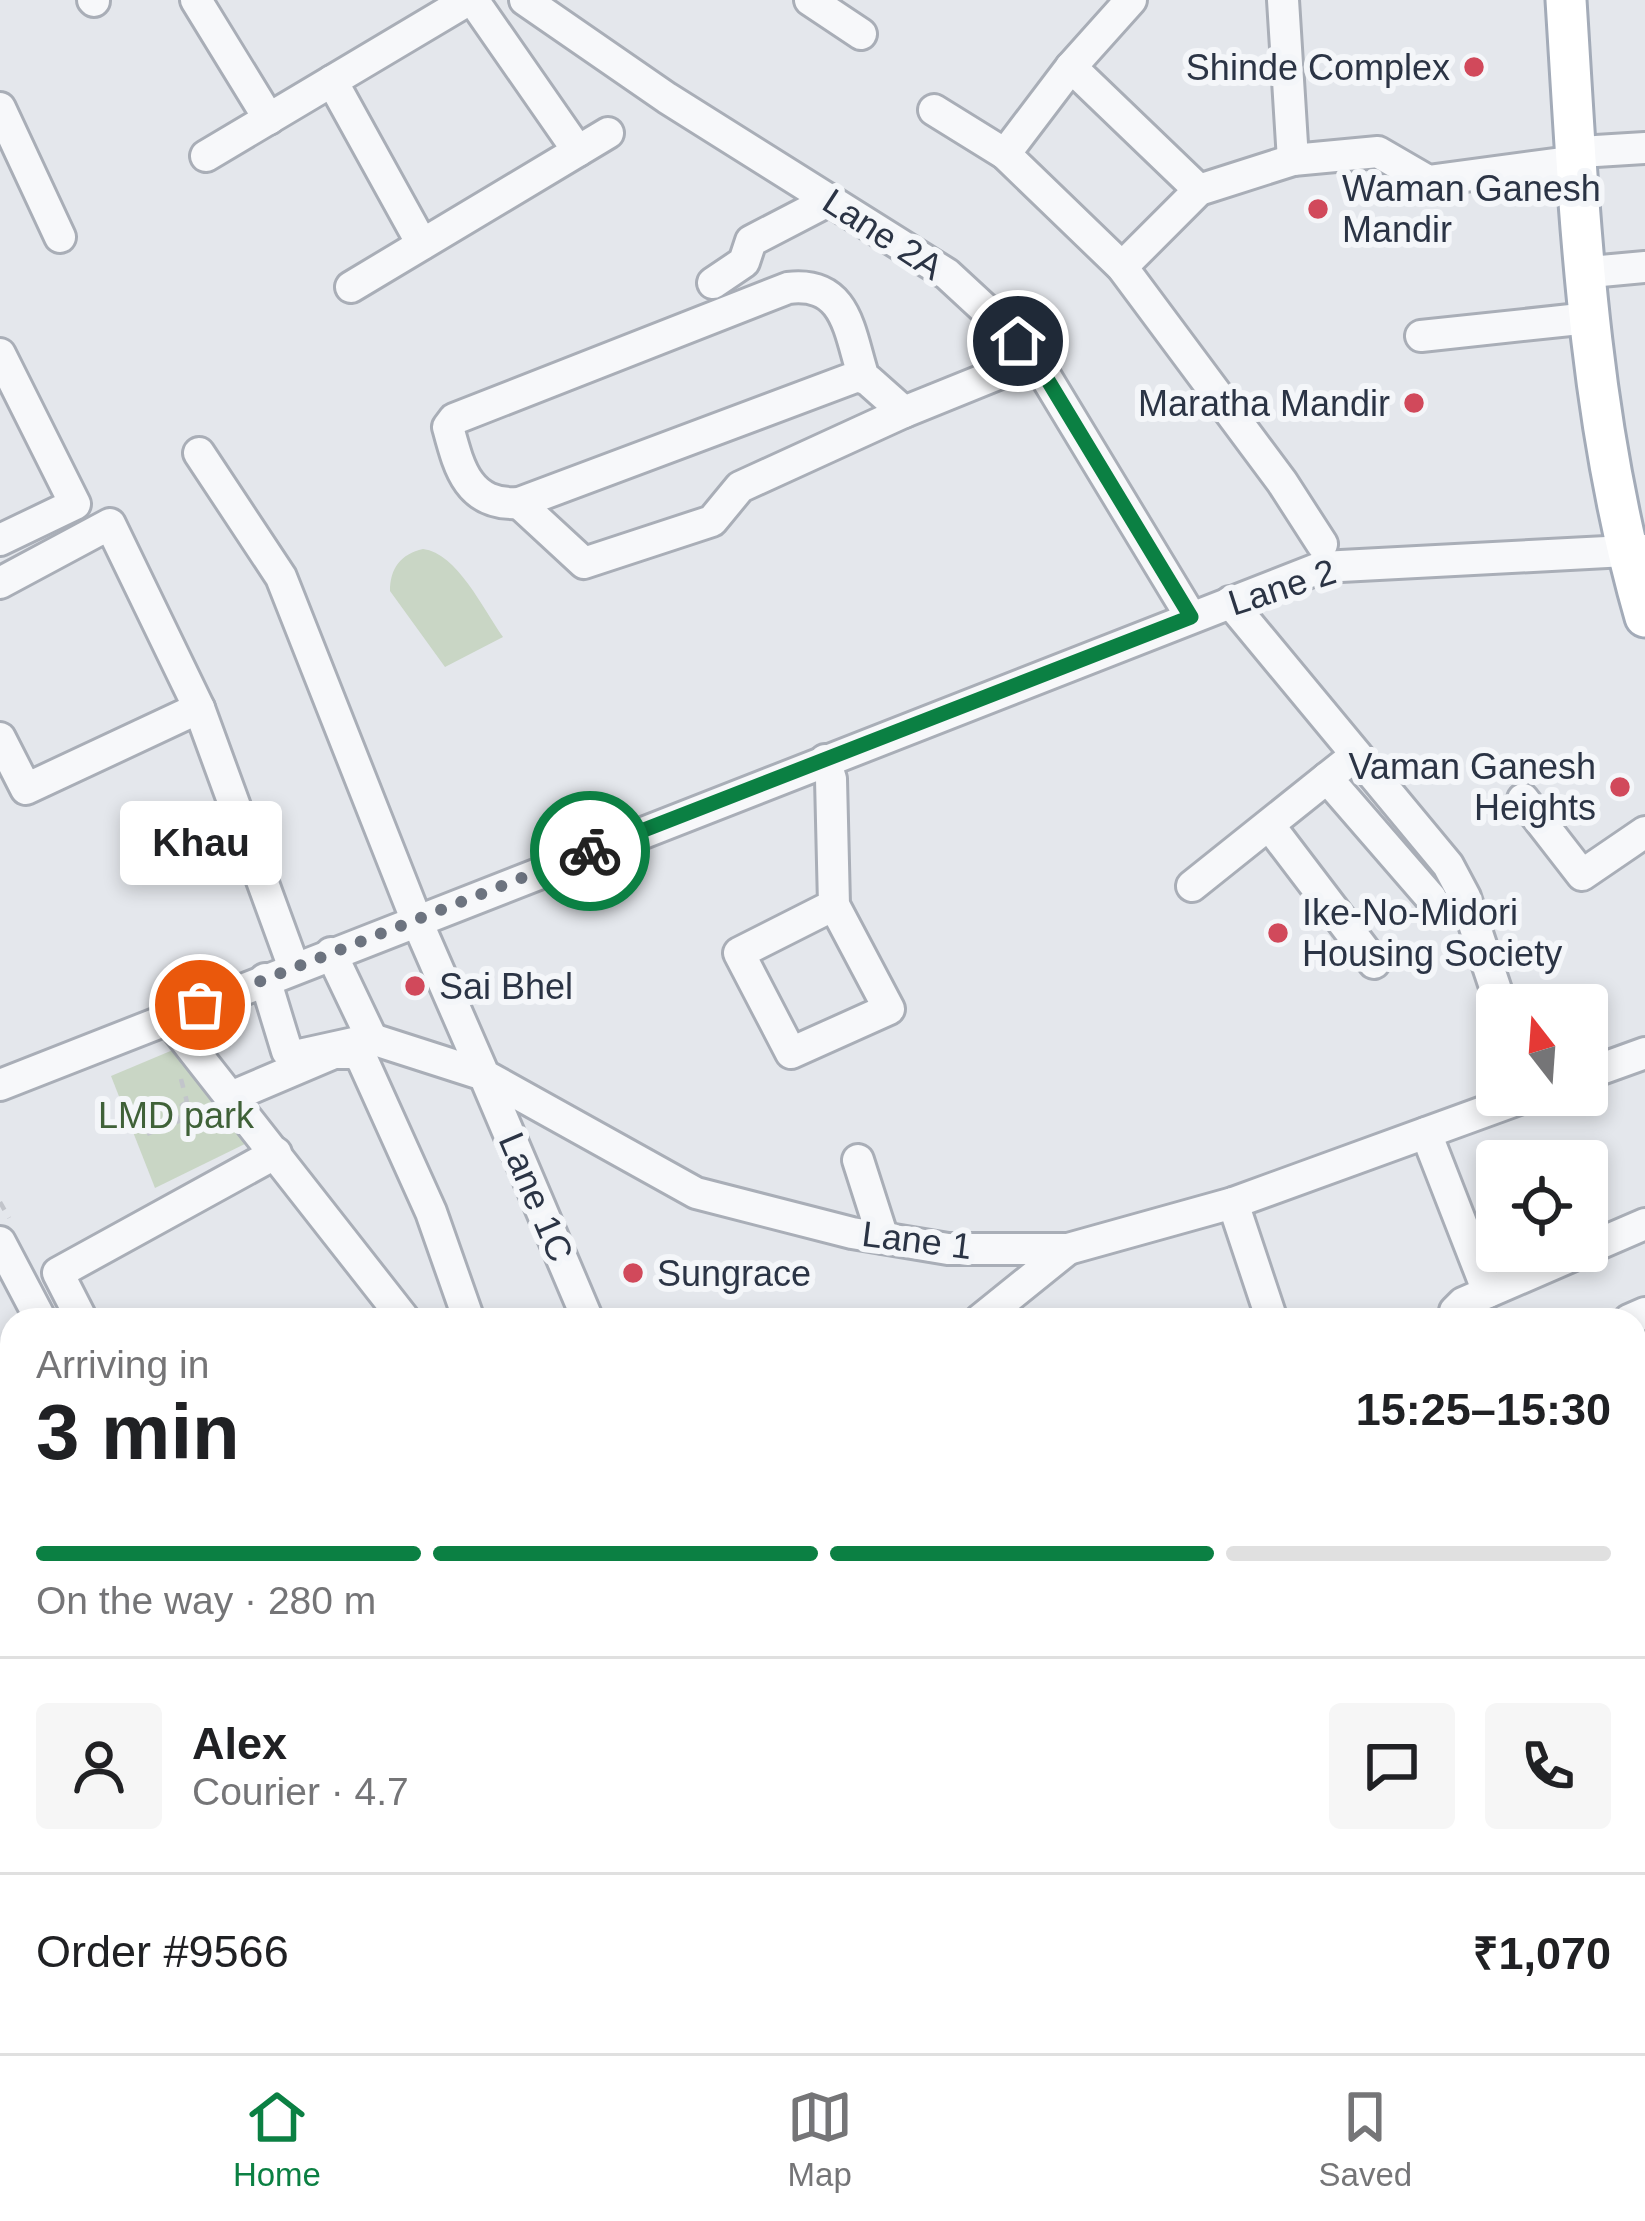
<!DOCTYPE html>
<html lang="en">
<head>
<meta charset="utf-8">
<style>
  body { margin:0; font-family:Arial,sans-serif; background:#f6f6f6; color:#202124; height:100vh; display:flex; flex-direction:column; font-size:45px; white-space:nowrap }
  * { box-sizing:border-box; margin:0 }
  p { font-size:39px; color:#757577 }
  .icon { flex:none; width:66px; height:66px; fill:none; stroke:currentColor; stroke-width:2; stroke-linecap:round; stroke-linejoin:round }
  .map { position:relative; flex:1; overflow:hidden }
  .sheet { position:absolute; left:0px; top:1308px; width:1647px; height:747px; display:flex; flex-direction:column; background:#fff; border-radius:36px 36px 0 0; box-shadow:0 6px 18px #0003 }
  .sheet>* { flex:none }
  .needle { width:78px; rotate:343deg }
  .buttons { position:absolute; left:1476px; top:984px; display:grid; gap:24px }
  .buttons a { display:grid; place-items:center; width:132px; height:132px; border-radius:12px; background:#fff; box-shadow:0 6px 18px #0003; font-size:60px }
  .pin { position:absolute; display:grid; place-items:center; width:102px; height:102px; color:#fff; margin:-51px; border:6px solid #fff; border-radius:50%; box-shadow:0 3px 12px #0007 }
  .courier { position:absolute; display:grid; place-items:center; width:120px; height:120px; margin:-60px; border:9px solid #0b8043; border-radius:50%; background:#fff; color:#222; box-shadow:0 3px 15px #0007 }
  .bubble { position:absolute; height:84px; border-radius:12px; background:#fff; box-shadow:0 6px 18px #0003; font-size:39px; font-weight:800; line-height:84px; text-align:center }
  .head em { font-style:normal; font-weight:800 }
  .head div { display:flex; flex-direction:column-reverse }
  .head { display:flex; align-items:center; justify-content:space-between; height:204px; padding:0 36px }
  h1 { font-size:78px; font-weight:800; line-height:90px }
  .bar { display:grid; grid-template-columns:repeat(4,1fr); gap:18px 12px; align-content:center; height:144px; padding:0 36px }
  .bar i { height:15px; border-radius:9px; background:#e0e0e0 }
  .bar .selected { background:#0b8043 }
  .bar p { grid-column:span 4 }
  .line { display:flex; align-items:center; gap:30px; padding:0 36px; border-top:3px solid #e0e0e0 }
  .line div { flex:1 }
  .round { display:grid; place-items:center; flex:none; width:126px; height:126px; border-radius:12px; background:#f6f6f6 }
  .tab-bar { display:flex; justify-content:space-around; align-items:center; height:168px; border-top:3px solid #e0e0e0; background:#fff; font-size:33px; color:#757577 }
  .tab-bar a { display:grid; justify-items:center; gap:6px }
  .tab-bar .selected { color:#0b8043 }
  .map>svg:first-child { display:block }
  .green { fill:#c9d6c5 }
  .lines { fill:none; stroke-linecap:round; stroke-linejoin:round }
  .minor-casing { stroke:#a9aeb7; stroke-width:36 }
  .major-casing { stroke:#a3abb8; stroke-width:45 }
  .highway-casing { stroke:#8b94a3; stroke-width:51 }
  .path { stroke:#c2c5cb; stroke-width:4.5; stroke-dasharray:9 9; stroke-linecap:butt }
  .minor { stroke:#f7f8fa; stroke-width:30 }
  .major { stroke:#fff; stroke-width:39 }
  .highway { stroke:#fff; stroke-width:45 }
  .done { stroke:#6c737f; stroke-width:12; stroke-dasharray:0 21.6 }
  .route { stroke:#0b8043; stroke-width:15 }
  .poi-dot { fill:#d1495b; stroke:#f4f6f9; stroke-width:4.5 }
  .labels { text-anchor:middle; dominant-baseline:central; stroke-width:12; stroke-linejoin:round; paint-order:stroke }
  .poi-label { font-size:36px; fill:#2b3445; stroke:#f4f6f9; text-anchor:start }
  .street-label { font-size:36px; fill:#2b3445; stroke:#f4f6f9 }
  .park-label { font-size:36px; fill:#3f6138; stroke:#f4f6f9 }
</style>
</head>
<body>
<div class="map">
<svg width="1645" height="2053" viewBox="0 0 1645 2053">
  <rect width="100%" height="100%" fill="#e4e7ec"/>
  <g class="green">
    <path d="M423,549C457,553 483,609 503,637L445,667L390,591C390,568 401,554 423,549Z"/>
    <path d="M180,1047L255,1139L155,1188L111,1076Z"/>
    <path d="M12,1349V1661L0,1665V1354Z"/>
  </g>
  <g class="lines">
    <defs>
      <g id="minor">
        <path d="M93,0L94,1"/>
        <path d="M196,0L269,119"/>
        <path d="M473,0L578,151"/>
        <path d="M525,0L667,98L947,274L1000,323L1035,359L1191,617"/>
        <path d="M810,0L861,34"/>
        <path d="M1283,0L1293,160"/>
        <path d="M1071,67L1199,190"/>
        <path d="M332,81L422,244"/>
        <path d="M0,108L60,237"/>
        <path d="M934,110L1005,154L1122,267L1282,482L1322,544"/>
        <path d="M1596,151L1645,148"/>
        <path d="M1005,154L1071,67L1131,0"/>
        <path d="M206,156L468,0"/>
        <path d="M1122,267L1199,190L1293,160L1378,152L1428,181L1577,161"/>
        <path d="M1601,271L1645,267"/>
        <path d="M713,283L744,262L751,241L830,200"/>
        <path d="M351,287L608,133"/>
        <path d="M1421,336L1589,318"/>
        <path d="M0,354L75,504L0,540"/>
        <path d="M864,378C849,333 848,281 788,288L454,419L448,427C459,468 468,506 519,503L858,376L868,380L904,412L1035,359"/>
        <path d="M199,453L281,577L416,919L484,1075L696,1193L852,1233L948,1249H1068L1233,1203L1530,1095"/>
        <path d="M519,503L584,563L712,521L740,487L904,412"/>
        <path d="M0,583L110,524L199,708L294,968"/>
        <path d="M1230,602L1448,865L1465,897L1501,1005"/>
        <path d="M0,738L26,789L199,708"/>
        <path d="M1356,755L1327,778L1431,898"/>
        <path d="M825,760L831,779L834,905L889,1009L791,1053L739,953L834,905"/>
        <path d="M1523,799L1582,875L1645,832"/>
        <path d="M1269,825L1374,963"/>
        <path d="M1192,886L1327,778"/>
        <path d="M331,953L372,1039"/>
        <path d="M265,979L287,1051L295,1056L372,1039L484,1075L588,1320"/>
        <path d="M168,1018L405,1320"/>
        <path d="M1587,1074L1645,1053"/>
        <path d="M0,1085L1322,567L1645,550"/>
        <path d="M233,1096L334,1053H354L362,1059L431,1212L469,1320"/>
        <path d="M1426,1133L1488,1292"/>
        <path d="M858,1160L883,1238"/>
        <path d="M1233,1203L1272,1320"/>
        <path d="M0,1242L41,1320"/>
        <path d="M1587,1249L1645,1224"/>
        <path d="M82,1320L58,1273L276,1153"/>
        <path d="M980,1320L1068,1249"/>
        <path d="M1455,1320V1311L1463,1303L1583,1251"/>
        <path d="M1629,1320L1645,1313"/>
        <path d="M0,1364L12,1359"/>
        <path d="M1635,1568L1645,1576"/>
        <path d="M12,1703L3,1708L1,1718L12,1789"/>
        <path d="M1635,1740L1645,1739"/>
        <path d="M0,1845H12"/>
        <path d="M0,1882L12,1881"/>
        <path d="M0,1914L12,1913"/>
        <path d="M1635,1927L1645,1926"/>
        <path d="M68,2053L163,2043"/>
      </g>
      <g id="major">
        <path d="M1566,0C1579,207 1587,417 1645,617"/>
        <path d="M1635,1788L1645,1787"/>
        <path d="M1050,2053L1066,2043"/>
      </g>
      <g id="highway">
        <path d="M1635,1847L1645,1846"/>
        <path d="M1635,1890L1645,1889"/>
        <path d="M0,1969L12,1968"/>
        <path d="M0,2015L12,2014"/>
      </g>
    </defs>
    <use href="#minor" class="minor-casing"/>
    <use href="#major" class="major-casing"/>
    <use href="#highway" class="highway-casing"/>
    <g class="path">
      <path d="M181,1079L187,1102"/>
      <circle cx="191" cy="1116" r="14"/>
      <path d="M147,1134L178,1122"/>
      <path d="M0,1202L9,1218"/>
      <path d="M0,1484L12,1480"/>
      <path d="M0,1654L12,1650"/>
    </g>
    <use href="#minor" class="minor"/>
    <use href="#major" class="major"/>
    <use href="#highway" class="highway"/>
  </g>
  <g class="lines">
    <path class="done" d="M200,1005L590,851"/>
    <path class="route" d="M590,851L1191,617L1035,359L1018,341"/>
  </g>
  <g class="poi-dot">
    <circle cx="1474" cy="67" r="12"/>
    <circle cx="1318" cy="209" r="12"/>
    <circle cx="1414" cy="403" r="12"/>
    <circle cx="1620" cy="787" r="12"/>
    <circle cx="1278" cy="933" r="12"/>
    <circle cx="415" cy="986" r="12"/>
    <circle cx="633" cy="1273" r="12"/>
  </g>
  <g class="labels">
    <g class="poi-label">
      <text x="1450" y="67" text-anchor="end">Shinde Complex</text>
      <text x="1342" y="188">Waman Ganesh<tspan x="1342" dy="41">Mandir</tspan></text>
      <text x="1390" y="403" text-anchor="end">Maratha Mandir</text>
      <text x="1596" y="766" text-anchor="end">Vaman Ganesh<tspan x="1596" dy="41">Heights</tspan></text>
      <text x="1302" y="912">Ike-No-Midori<tspan x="1302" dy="41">Housing Society</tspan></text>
      <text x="439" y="986">Sai Bhel</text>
      <text x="657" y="1273">Sungrace</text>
    </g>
    <g class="street-label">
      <text transform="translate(883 234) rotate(33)">Lane 2A</text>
      <text transform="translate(1282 587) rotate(-18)">Lane 2</text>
      <text transform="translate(536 1197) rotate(67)">Lane 1C</text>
      <text transform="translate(917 1240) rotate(7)">Lane 1</text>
    </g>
    <g class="park-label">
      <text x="176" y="1115">LMD park</text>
    </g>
  </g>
</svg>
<div class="buttons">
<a><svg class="needle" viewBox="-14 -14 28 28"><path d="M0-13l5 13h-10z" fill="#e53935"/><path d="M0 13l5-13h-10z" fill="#757577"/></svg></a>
<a><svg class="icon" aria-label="locate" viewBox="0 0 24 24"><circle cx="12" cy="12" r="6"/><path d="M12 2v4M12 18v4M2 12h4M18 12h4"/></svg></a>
</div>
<div class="pin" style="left:200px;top:1005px;background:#ea580c"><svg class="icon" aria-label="bag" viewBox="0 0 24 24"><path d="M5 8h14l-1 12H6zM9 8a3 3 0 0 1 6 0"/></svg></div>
<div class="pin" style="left:1018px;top:341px;background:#1f2937"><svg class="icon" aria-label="home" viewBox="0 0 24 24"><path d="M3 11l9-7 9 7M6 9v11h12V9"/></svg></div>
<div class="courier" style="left:590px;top:851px"><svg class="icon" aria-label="bike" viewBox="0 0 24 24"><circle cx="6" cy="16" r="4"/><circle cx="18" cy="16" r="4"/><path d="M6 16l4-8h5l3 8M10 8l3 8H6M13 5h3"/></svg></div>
<div class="bubble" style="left:120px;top:801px;width:162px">Khau</div>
<section class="sheet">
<div class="head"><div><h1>3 min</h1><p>Arriving in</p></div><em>15:25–15:30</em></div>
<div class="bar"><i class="selected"></i><i class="selected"></i><i class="selected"></i><i></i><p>On the way · 280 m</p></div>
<div class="line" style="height:216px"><a class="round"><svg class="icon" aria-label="person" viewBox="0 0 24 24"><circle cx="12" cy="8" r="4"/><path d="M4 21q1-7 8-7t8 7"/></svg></a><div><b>Alex</b><p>Courier · 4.7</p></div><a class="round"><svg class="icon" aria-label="chat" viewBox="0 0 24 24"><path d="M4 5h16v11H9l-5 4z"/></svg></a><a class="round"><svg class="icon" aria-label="phone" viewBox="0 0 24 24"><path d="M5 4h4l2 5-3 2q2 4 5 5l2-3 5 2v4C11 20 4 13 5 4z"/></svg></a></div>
<div class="line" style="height:156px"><div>Order #9566</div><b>₹1,070</b></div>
</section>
</div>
<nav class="tab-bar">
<a class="selected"><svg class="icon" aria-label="home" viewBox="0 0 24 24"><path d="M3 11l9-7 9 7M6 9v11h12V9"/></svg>Home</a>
<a><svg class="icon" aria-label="map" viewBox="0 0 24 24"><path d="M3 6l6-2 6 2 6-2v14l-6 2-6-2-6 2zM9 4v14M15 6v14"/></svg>Map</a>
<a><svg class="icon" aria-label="saved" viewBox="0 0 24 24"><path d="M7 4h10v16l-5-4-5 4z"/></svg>Saved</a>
</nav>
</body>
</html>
